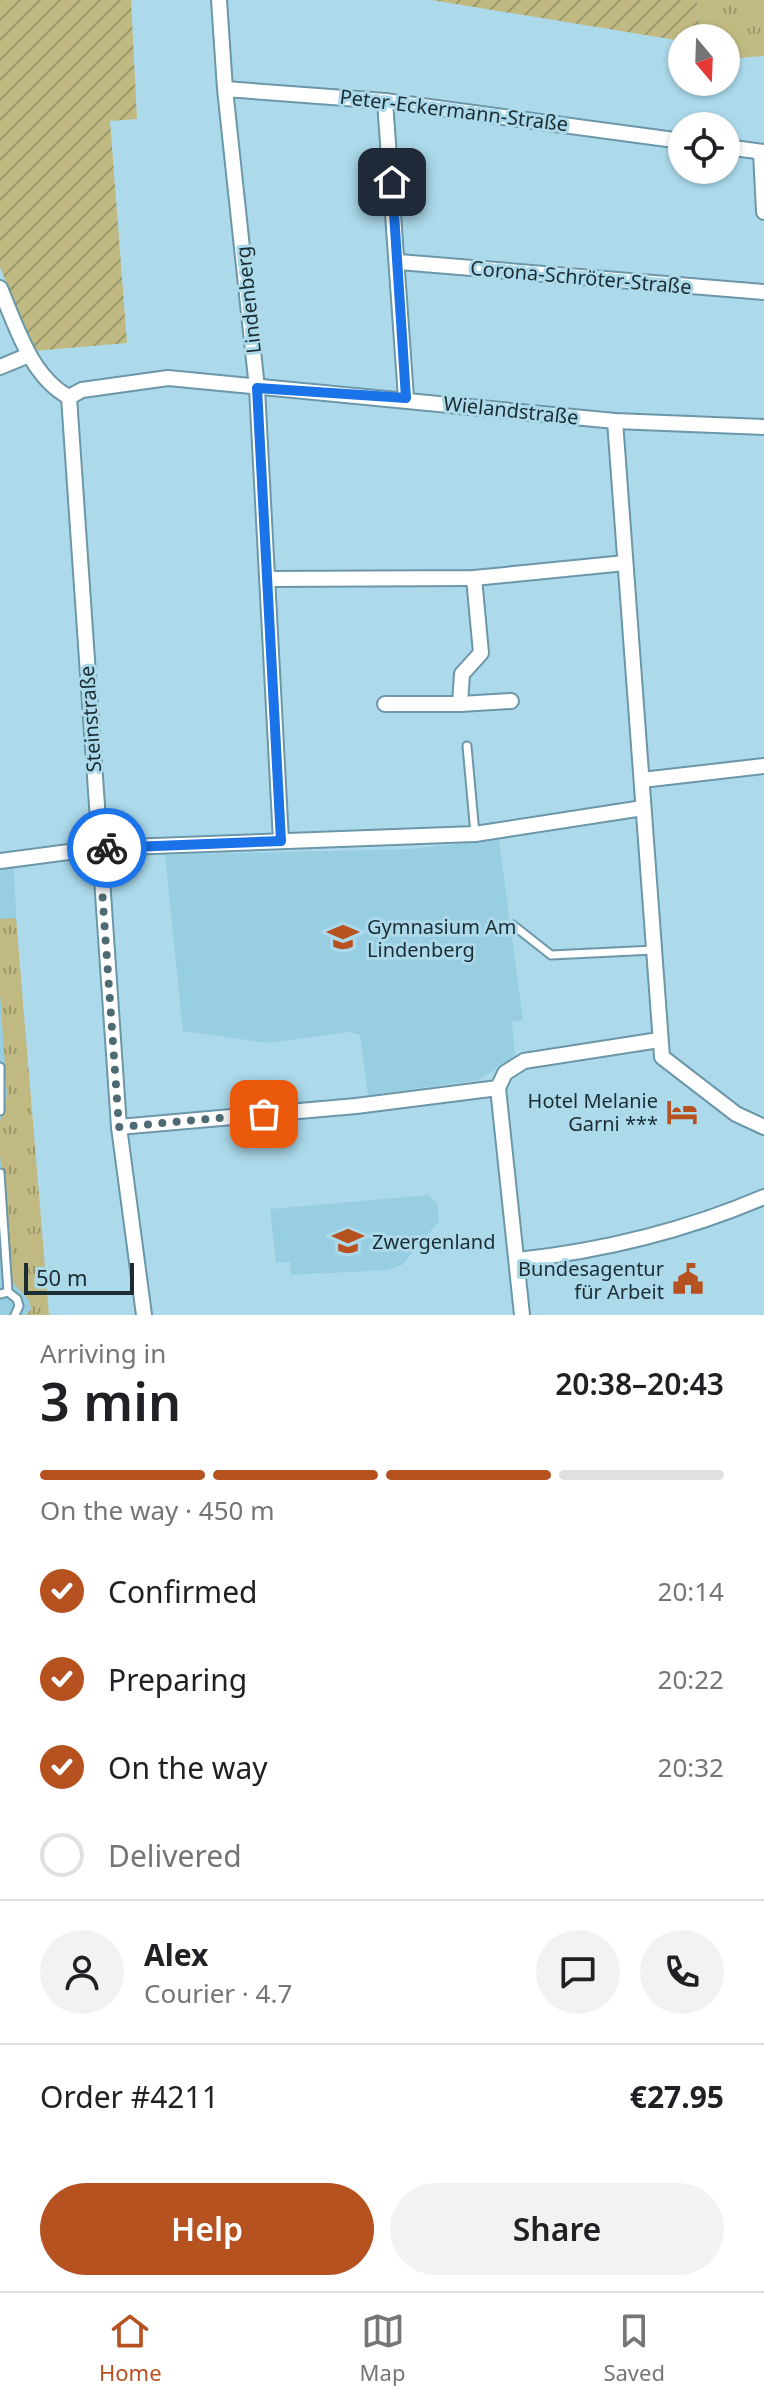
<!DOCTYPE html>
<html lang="en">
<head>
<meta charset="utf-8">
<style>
  body { margin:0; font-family:"Noto Sans",sans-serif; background:#f2f2f2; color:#202124; height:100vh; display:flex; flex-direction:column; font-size:30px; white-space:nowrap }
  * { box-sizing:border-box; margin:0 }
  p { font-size:26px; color:#757577 }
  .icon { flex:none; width:44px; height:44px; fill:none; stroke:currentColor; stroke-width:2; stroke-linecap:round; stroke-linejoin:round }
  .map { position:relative; height:1315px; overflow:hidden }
  .side { display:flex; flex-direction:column; background:#fff; flex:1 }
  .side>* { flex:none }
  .needle { width:52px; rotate:161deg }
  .fabs { position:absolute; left:668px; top:24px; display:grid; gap:16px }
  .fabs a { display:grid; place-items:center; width:72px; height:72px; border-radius:50%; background:#fff; box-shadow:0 2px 6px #0004; font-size:40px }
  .scale { position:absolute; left:24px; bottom:20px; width:110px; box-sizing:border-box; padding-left:8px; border:4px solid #1b2d33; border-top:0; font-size:22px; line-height:28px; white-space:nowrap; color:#1b2d33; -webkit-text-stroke:6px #acdaeb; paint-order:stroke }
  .pin { position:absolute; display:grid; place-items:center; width:68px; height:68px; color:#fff; margin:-34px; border-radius:16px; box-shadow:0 4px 12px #0006 }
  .courier { position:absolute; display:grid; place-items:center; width:80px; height:80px; margin:-40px; border:6px solid #1a73e8; border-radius:50%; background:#fff; color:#222; box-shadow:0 2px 10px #0007 }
  .overview em { font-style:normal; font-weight:600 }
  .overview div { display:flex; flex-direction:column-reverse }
  .overview { display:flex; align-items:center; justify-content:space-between; height:136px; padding:0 40px }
  h1 { font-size:52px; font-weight:600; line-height:60px }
  .bar { display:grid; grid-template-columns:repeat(4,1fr); gap:12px 8px; align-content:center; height:96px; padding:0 40px }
  .bar i { height:10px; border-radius:6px; background:#e0e0e0 }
  .bar .on { background:#b65120 }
  .bar p { grid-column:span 4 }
  .line { display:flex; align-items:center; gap:20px; padding:0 40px; border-top:2px solid #e0e0e0 }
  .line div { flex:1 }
  .round { display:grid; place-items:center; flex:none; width:84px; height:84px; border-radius:42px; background:#f2f2f2 }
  ol { padding:0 40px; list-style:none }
  li { display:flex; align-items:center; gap:24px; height:88px }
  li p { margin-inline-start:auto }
  li .icon { padding:8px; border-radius:50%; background:#b65120; color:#fff; stroke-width:4 }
  li:last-child { color:#757577 }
  li i { width:44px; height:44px; border:4px solid #e0e0e0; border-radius:50% }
  .cta { display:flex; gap:16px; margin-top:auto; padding:16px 40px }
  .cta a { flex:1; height:92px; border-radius:48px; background:#b65120; color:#fff; font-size:32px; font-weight:600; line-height:92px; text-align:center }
  .cta a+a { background:#f2f2f2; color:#202124 }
  .tab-bar { display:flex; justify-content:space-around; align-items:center; height:112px; border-top:2px solid #e0e0e0; background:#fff; font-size:22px; color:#757577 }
  .tab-bar a { display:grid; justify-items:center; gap:4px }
  .tab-bar .on { color:#b65120 }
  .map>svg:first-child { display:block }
  .built { fill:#97cee2 }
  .grass { fill:url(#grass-tufts) }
  .garden { fill:url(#garden-furrows) }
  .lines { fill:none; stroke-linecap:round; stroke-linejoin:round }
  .service-casing { stroke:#6b97a8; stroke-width:11 }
  .minor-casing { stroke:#6b97a8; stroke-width:18 }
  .service { stroke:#fff; stroke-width:7 }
  .minor { stroke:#fff; stroke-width:14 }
  .done { stroke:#4e6a73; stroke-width:8; stroke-dasharray:0 14.4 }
  .route { stroke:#1a73e8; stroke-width:10 }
  .labels { text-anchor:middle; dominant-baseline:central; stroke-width:6; stroke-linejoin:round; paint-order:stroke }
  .street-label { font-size:20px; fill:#1b2d33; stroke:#acdaeb }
  .poi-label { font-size:20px; fill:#1b2d33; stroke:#acdaeb; text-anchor:start }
</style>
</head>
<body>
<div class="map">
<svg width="764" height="1315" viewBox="0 0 764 1315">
  <defs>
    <pattern id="grass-tufts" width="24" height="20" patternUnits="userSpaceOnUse" patternTransform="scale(2)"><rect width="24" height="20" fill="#c0ba82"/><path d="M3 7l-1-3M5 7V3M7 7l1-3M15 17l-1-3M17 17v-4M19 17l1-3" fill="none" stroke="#9b986b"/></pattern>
    <pattern id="garden-furrows" width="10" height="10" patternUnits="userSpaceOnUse" patternTransform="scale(2)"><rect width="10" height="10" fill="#c0ba82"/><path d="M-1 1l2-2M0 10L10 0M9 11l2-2" fill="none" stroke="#9b986b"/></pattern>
  </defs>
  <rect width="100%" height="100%" fill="#acdaeb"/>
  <g class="built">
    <path d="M499,840L523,1020L512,1022L515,1056L479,1080L368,1095L360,1035L349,1032L268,1043L183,1031L165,855L410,849Z"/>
    <path d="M14,866L24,1101L45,1315H0V868Z"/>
    <path d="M429,1195L438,1204L439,1221L402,1265L387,1270L291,1275L290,1262L276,1263L270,1209Z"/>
  </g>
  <g class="grass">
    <path d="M697,0H764V56L726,59V38H700Z"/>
    <path d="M16,918L49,1315H26L31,1309L29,1300L12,1282L0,1154V1122L7,1096L0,993V919Z"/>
  </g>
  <g class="garden">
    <path d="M0,0H131L137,119L110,121L127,343L34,351L0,267Z"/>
    <path d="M431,0H697L700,38H682V41Z"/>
  </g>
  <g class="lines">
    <defs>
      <g id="service">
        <path d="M467,746L475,834"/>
        <path d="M513,925L551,955L654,950"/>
        <path d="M0,1067V1111"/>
        <path d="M0,1173L8,1292"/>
        <path d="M0,1294L8,1292L17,1299L19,1306L15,1315"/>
      </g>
      <g id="minor">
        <path d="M219,0L225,89L257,388L281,841"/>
        <path d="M225,89L385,101L682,141"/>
        <path d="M385,101L406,398"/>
        <path d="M726,147L764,152"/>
        <path d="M761,153L764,212"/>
        <path d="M399,262L764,292"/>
        <path d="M0,288C16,326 31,377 69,397L119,1127L144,1315"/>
        <path d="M0,367L29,355"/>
        <path d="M69,397L82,390L168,378L615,421L764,427"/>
        <path d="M615,421L662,1057L736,1114L764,1127"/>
        <path d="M267,579L474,578L625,563"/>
        <path d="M385,704H460L462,674L481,653L474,578"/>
        <path d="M460,704L511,701"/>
        <path d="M642,780L764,766"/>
        <path d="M0,861L99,848L475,834L643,808"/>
        <path d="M498,1088L522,1315"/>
        <path d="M119,1127L356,1106L498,1088L505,1073L524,1061L659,1040"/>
        <path d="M518,1260C601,1251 687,1230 764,1197"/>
      </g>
    </defs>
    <use href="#service" class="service-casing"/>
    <use href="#minor" class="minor-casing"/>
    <use href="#service" class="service"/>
    <use href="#minor" class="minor"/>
  </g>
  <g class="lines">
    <path class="done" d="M107,848H99L119,1127L264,1114"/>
    <path class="route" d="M107,848L281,841L257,388L406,398L392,182"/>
  </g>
  <defs>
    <symbol id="school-bare" viewBox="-9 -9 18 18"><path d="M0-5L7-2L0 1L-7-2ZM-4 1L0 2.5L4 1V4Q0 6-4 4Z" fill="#b65120" stroke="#acdaeb" stroke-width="2.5" paint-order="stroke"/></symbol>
    <symbol id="hotel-bare" viewBox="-9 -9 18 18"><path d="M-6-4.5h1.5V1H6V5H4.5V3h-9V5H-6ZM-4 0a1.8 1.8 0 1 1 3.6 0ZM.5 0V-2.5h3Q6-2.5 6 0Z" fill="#b65120" stroke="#acdaeb" stroke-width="2.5" paint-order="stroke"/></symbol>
    <symbol id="civic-bare" viewBox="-9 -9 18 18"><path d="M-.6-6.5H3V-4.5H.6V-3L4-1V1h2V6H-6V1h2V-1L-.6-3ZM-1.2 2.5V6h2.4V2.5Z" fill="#b65120" stroke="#acdaeb" stroke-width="2.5" paint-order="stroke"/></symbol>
  </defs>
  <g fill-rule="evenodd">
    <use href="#school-bare" x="321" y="915" width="44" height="44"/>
    <use href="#hotel-bare" x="660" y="1090" width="44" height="44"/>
    <use href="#school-bare" x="326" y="1219" width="44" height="44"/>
    <use href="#civic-bare" x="666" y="1257" width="44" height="44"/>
  </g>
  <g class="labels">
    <g class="street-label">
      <text transform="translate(454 110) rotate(7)">Peter-Eckermann-Straße</text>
      <text transform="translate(581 277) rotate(5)">Corona-Schröter-Straße</text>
      <text transform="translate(248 300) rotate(-96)">Lindenberg</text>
      <text transform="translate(511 410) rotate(6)">Wielandstraße</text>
      <text transform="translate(90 719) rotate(-94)">Steinstraße</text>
    </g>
    <g class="poi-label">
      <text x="367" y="926">Gymnasium Am<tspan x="367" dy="23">Lindenberg</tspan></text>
      <text x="658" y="1100" text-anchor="end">Hotel Melanie<tspan x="658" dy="23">Garni ***</tspan></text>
      <text x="372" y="1241">Zwergenland</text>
      <text x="664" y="1268" text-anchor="end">Bundesagentur<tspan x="664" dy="23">für Arbeit</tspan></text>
    </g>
  </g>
</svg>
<div class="fabs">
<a><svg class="needle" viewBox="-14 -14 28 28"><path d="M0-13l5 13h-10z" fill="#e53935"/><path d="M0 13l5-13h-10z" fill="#757577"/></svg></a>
<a><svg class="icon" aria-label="locate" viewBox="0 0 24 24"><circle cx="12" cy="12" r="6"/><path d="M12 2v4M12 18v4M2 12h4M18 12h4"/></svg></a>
</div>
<div class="scale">50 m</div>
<div class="pin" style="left:264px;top:1114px;background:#ea580c"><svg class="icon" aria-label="bag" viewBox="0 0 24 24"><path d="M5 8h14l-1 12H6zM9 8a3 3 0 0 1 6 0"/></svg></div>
<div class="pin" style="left:392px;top:182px;background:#1f2937"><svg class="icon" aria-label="home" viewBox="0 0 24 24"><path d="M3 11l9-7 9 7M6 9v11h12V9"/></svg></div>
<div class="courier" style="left:107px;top:848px"><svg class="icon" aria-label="bike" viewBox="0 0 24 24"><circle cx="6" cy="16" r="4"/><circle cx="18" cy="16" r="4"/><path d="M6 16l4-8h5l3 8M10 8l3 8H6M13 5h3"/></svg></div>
</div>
<section class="side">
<div class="overview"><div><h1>3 min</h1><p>Arriving in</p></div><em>20:38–20:43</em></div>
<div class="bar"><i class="on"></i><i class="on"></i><i class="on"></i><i></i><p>On the way · 450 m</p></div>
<ol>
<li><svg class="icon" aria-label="check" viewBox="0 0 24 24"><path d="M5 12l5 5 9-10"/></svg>Confirmed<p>20:14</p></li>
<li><svg class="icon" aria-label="check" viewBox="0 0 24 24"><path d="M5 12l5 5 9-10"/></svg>Preparing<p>20:22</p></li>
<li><svg class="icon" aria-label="check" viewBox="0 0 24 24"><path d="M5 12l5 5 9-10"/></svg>On the way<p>20:32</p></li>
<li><i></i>Delivered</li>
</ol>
<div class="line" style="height:144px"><a class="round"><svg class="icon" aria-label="person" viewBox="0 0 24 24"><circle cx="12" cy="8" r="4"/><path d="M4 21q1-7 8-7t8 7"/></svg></a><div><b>Alex</b><p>Courier · 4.7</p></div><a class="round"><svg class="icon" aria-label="chat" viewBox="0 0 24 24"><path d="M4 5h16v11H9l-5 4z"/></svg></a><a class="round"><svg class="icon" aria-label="phone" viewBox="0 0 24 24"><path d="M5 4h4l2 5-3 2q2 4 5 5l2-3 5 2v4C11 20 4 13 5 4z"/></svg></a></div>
<div class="line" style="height:104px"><div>Order #4211</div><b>€27.95</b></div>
<div class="cta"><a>Help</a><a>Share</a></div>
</section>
<nav class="tab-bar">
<a class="on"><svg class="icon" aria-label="home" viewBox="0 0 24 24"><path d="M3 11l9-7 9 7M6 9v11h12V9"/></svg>Home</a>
<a><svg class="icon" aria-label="map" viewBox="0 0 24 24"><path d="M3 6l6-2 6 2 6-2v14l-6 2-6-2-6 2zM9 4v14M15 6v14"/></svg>Map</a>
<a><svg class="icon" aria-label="saved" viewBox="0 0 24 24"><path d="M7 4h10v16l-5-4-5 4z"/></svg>Saved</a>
</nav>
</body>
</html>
